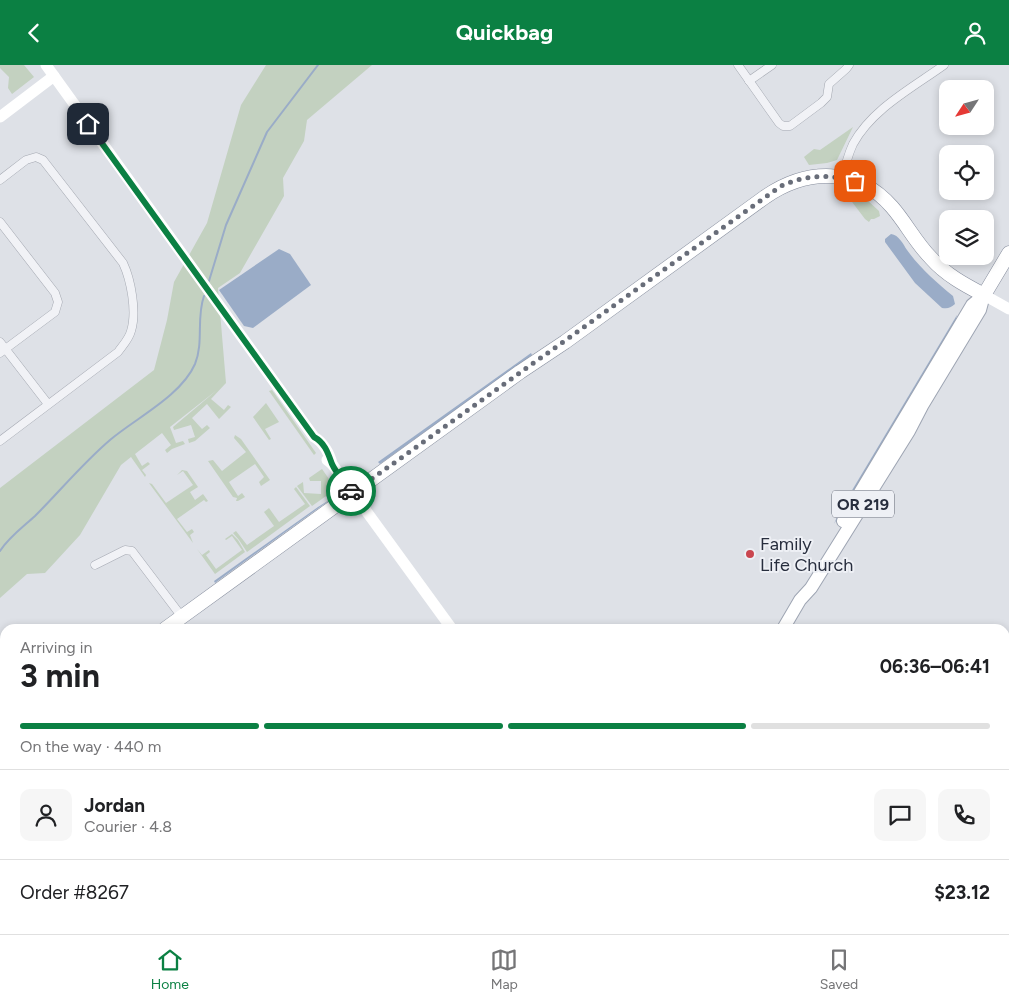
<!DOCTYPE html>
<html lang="en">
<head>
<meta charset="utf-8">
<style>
  body { margin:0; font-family:Figtree,sans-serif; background:#f6f6f6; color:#202124; height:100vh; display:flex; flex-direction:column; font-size:19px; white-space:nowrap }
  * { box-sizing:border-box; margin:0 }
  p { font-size:16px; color:#757577 }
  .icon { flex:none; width:28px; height:28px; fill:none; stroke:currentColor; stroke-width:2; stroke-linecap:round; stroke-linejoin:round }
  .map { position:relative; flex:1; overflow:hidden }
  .panel { position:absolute; left:0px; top:559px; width:1010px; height:311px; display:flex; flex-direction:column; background:#fff; border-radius:15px 15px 0 0; box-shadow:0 2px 8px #0003 }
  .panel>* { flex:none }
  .needle { width:32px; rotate:234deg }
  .buttons { position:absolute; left:939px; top:15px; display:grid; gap:10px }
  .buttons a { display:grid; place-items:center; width:55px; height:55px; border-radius:10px; background:#fff; box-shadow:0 2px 8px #0003; font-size:25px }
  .pin { position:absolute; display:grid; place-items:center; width:42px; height:42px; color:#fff; margin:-21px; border-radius:10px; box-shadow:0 2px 8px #0006 }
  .courier { position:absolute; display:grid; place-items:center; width:50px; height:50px; margin:-25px; border:4px solid #0b8043; border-radius:50%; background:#fff; color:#222; box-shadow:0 1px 6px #0007 }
  .overview em { font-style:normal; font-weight:700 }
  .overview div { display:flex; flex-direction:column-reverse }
  .overview { display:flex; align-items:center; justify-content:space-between; height:85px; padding:0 20px }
  h1 { font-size:32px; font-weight:700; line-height:38px }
  .bar { display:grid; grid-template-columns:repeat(4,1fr); gap:8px 5px; align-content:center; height:60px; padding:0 20px }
  .bar i { height:6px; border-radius:4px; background:#e0e0e0 }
  .bar .on { background:#0b8043 }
  .bar p { grid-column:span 4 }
  .line { display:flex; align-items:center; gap:12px; padding:0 20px; border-top:1px solid #e0e0e0 }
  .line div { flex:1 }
  .round { display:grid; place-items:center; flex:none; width:52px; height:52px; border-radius:10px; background:#f6f6f6 }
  header { display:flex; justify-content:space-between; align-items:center; height:65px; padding:0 20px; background:#0b8043; color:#fff; font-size:22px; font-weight:700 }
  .tabs { display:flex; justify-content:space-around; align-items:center; height:70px; border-top:1px solid #e0e0e0; background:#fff; font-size:14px; color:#757577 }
  .tabs a { display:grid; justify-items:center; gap:2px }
  .tabs .on { color:#0b8043 }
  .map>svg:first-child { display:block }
  .green { fill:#c3d1c0 }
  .water { fill:#9aacc7 }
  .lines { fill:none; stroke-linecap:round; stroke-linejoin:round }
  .stream { stroke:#9aacc7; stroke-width:2 }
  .taxiway { stroke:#abb0bc; stroke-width:19 }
  .runway { stroke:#abb0bc; stroke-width:46 }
  .street-casing { stroke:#a4a8b1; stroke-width:9 }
  .primary-casing { stroke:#9ea5b3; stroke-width:14 }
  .highway-casing { stroke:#868d9d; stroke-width:15 }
  .street { stroke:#f1f2f6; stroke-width:8 }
  .secondary { stroke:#fff; stroke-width:11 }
  .primary { stroke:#fff; stroke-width:12 }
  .highway { stroke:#fff; stroke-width:14 }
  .done { stroke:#686d79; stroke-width:5; stroke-dasharray:0 9 }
  .route { stroke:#0b8043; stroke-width:6 }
  .poi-dot { fill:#ca464f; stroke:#eef0f5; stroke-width:2 }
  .labels { text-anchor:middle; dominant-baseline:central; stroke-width:4; stroke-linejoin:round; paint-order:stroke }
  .shield { fill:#eef0f5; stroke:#636875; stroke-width:1 }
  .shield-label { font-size:16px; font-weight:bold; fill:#282e3e }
  .poi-label { font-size:18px; fill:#282e3e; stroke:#eef0f5; text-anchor:start }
</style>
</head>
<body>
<header><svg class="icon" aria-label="back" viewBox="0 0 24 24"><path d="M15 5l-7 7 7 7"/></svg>Quickbag<svg class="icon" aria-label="person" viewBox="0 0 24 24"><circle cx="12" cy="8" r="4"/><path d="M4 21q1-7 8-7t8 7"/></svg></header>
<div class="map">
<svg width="1009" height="869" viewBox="0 0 1009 869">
  <rect width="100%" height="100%" fill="#dee1e7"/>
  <g class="green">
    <path d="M0,0H24L34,12L12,29L8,23L9,12L0,3Z"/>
    <path d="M266,0H372L307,55L304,76L283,113L284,131L240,208L218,223L226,318L211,334L224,345L228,340L231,342L219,354L207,339L192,353L202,364L207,360L210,363L195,376L189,378L188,374L195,372L191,360L174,365L173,362L217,325L170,362L176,378L183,376L185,379L172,384L167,388L165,385L171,380L162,368L135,389L142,401L148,397L150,399L142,405L146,410L145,412L131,392L121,400L80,470L45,508L27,509L0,533V423L154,305L167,255L174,217L207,158L241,40Z"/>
    <path d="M853,62L837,95L827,98L809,100L804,92L814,84L820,85Z"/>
    <path d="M848,126L866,134L879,146L880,151L874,154H871L869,157L865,154L846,129Z"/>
    <path d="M272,325L316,388L314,390L269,326Z"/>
    <path d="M266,338L279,357L265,364L271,374L269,375L253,352Z"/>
    <path d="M235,370L241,374L270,415L261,421L259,417L264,412L255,399L229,417L238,431L242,428L245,432L238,436H236L237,433L233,432L208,396L213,395L222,406L246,387L234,373Z"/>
    <path d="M322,404L336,424L312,441L297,421L303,417L304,428L321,429V416H310L309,413Z"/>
    <path d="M182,405L187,406L198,422L190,427L195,435L203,429L208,436L206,437L204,435L177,454L187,467L192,464L194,467L190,470L193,478L149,418L152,419L166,438L193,420L183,406L177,410Z"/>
    <path d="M296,422L310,441L247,487L239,475L233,468L236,466L247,480L274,461L264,447L269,443L279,457L305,439L294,424Z"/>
    <path d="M232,469L238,475L245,487L215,509L197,484L202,490L209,485L210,487L206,490L216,504L242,485L232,471L226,475L225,474Z"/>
    <path d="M1009,783V869H952L951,865H1005V785Z"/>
  </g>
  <g class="water">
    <path d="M891,169C899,170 903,179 907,185C920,203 936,217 953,231L955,239C950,243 948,244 942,243L915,218L885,177V174Z"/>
    <path d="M279,184L290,189L311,220L253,263L244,261L219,225Z"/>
    <path d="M957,250L955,258L834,459L839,447Z"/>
    <path d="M531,288L532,290L380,399L378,397Z"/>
    <path d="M334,432L215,518L214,516L318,442Z"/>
  </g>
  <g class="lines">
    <g class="stream">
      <path d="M209,216L226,160L267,67L318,0"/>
      <path d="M0,486C9,472 23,462 35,451C60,426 83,398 110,375C136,353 181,331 195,299C204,277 196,253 204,231"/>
      <path d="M1005,862L1009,858"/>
      <path d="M999,869L1002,865"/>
    </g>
    <path class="taxiway" d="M1005,722L1009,720"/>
    <path class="runway" d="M1005,644L1009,642"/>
    <defs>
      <g id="street">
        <path d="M738,0L779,58L783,61H790L821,38L827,32L829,19L846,4L849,0"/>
        <path d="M749,16L772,0"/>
        <path d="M843,113C845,101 848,90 853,79C872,44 912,23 944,0"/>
        <path d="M0,115L26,95L36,92L43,95L123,198C131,215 137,247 131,266C129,274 123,280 118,287L0,376"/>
        <path d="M0,157L55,228L58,237L55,247L0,288"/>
        <path d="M0,277L48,339"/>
        <path d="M95,500L125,485L132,486L182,552"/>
        <path d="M349,865L352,869"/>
        <path d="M718,865L721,869"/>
        <path d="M819,865L820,869"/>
        <path d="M681,869L683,865"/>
        <path d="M864,869L882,865"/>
      </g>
      <g id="primary">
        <path d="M843,456L972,240L984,230"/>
        <path d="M783,564L800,535L811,523L909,366L922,341L980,245L984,230"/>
        <path d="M643,869L644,865"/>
      </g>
      <g id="highway">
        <path d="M165,564L520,307L565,277L765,132C807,103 857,102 892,142C906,158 916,178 931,193C946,210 965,220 984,230L1009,188"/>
        <path d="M0,684L5,681"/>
      </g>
    </defs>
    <use href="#street" class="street-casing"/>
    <use href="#primary" class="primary-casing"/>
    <use href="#highway" class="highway-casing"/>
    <use href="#street" class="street"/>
    <g class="secondary">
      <path d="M46,0L314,372C323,377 330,389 332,399"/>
      <path d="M0,52L54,11"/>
      <path d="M984,230L1009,244"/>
      <path d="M327,395L332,399L452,564"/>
      <path d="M518,869V865"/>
    </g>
    <use href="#primary" class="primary"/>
    <use href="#highway" class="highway"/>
  </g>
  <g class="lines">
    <path class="done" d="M351,426L352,428L781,121C805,110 829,109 855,116"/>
    <path class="route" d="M88,59L314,372C325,378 328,388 332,399C336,408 345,418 351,426"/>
  </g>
  <circle class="poi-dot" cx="750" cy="489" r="5"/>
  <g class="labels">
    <rect class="shield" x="832" y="425.5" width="62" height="27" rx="4"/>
    <g class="shield-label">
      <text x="863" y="439">OR 219</text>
    </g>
    <g class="poi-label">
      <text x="760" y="479">Family<tspan x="760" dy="21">Life Church</tspan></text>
    </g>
  </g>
</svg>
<div class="buttons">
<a><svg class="needle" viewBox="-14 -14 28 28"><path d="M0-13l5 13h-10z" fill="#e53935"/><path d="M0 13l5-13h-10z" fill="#757577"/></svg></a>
<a><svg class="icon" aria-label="locate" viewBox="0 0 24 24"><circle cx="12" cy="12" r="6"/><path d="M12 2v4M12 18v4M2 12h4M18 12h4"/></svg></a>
<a><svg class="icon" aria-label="layers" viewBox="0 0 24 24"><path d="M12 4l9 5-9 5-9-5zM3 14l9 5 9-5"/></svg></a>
</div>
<div class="pin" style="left:855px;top:116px;background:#ea580c"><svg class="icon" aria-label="bag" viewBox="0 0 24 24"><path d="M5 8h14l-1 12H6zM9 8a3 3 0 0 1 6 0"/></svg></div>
<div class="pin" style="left:88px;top:59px;background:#1f2937"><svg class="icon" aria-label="home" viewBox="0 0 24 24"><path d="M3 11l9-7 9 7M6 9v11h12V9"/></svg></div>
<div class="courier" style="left:351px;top:426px"><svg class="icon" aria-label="car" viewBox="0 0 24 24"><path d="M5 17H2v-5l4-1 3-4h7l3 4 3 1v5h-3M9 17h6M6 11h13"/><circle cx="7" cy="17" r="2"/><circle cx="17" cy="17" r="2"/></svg></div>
<section class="panel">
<div class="overview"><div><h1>3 min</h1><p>Arriving in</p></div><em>06:36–06:41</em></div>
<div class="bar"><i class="on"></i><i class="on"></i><i class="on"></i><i></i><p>On the way · 440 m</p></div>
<div class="line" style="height:90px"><a class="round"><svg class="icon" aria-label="person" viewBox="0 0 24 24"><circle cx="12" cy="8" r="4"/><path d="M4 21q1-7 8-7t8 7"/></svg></a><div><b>Jordan</b><p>Courier · 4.8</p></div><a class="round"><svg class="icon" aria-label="chat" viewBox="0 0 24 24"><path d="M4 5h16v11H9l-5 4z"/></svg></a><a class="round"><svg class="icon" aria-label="phone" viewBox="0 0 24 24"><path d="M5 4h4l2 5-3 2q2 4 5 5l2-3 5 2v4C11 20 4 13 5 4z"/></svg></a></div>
<div class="line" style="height:65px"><div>Order #8267</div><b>$23.12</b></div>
</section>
</div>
<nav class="tabs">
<a class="on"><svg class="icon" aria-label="home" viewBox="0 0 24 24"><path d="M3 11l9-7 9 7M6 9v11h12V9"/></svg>Home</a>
<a><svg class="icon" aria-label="map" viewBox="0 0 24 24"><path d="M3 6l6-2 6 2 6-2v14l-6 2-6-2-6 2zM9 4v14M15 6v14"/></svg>Map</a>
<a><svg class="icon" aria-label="saved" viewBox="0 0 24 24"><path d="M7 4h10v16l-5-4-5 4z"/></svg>Saved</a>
</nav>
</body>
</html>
